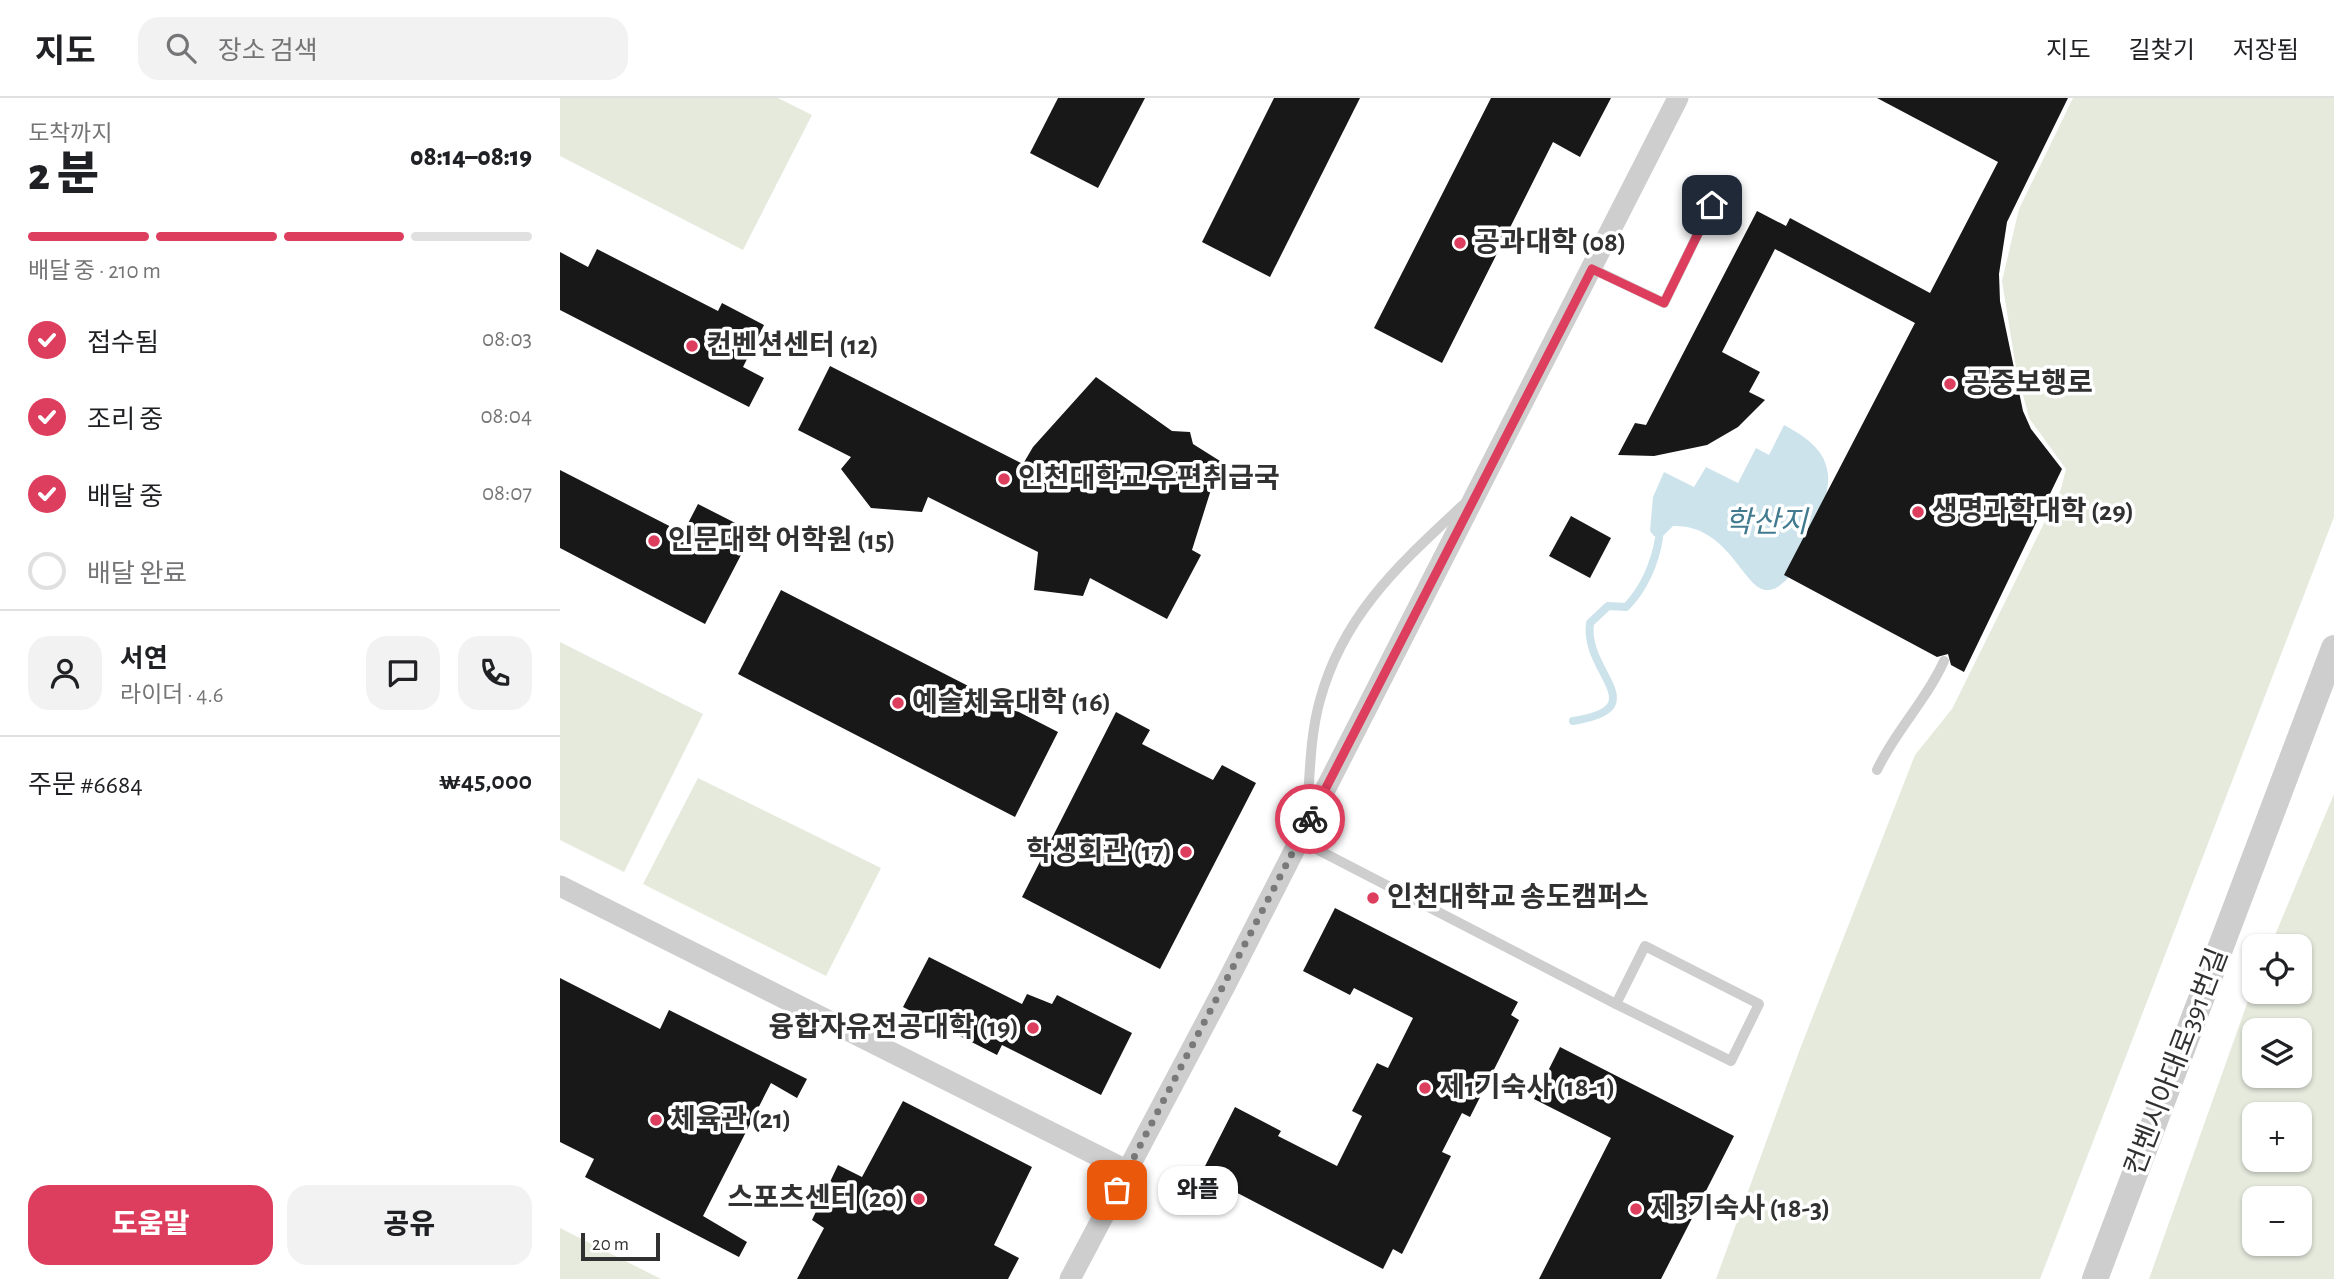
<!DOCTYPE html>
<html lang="ko">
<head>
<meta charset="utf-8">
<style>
  body { margin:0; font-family:"Alegreya Sans","Noto Sans KR",sans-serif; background:#f2f2f2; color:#202124; height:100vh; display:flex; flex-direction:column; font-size:26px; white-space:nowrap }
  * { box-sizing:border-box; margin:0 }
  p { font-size:23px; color:#757577 }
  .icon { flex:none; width:38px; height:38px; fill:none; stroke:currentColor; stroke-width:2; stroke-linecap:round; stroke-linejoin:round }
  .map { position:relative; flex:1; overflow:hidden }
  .side { display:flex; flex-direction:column; background:#fff; width:560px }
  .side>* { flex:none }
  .buttons { position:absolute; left:1682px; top:836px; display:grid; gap:14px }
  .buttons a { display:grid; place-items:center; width:70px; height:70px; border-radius:14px; background:#fff; box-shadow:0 2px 5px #0004; font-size:35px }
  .scale { position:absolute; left:21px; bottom:18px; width:79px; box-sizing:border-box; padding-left:7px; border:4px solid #313131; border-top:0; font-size:19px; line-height:24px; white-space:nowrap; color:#313131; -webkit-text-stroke:5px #fff; paint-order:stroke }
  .pin { position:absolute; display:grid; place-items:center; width:60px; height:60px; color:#fff; margin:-30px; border-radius:14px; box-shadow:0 4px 10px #0006 }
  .courier { position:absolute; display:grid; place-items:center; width:70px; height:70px; margin:-35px; border:5px solid #dd3e5e; border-radius:50%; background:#fff; color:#222; box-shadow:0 2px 9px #0007 }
  .bubble { position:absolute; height:49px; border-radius:21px; background:#fff; box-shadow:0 2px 5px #0004; font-size:23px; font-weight:800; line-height:49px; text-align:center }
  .head em { font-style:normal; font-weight:800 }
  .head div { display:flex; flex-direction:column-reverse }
  .head { display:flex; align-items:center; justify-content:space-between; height:119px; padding:0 28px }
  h1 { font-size:46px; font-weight:800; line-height:52px }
  .bar { display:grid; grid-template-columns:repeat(4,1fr); gap:10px 7px; align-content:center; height:84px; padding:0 28px }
  .bar i { height:9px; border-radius:5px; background:#e0e0e0 }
  .bar .selected { background:#dd3e5e }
  .bar p { grid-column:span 4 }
  .line { display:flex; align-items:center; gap:18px; padding:0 28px; border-top:2px solid #e0e0e0 }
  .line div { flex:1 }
  .round { display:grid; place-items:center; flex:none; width:74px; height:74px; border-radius:21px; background:#f2f2f2 }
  ol { padding:0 28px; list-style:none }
  li { display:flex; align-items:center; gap:21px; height:77px }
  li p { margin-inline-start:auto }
  li .icon { padding:7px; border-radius:50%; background:#dd3e5e; color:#fff; stroke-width:4 }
  li:last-child { color:#757577 }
  li i { width:38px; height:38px; border:4px solid #e0e0e0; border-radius:50% }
  .cta { display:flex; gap:14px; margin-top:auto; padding:14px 28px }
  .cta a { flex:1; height:80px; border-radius:21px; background:#dd3e5e; color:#fff; font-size:28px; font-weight:800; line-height:80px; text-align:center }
  .cta a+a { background:#f2f2f2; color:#202124 }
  header { display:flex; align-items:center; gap:42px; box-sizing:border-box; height:98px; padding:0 35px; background:#fff; border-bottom:2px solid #e0e0e0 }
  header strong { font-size:33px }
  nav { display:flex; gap:38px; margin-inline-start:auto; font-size:24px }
  .search { width:490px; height:63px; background:#f2f2f2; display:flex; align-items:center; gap:18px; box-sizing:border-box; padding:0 24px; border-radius:21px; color:#757577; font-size:26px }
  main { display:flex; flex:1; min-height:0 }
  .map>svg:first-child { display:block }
  .green { fill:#e5eadd; fill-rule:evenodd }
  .water { fill:#cde3eb }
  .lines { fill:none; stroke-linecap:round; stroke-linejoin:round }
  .stream { stroke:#cde3eb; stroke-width:8 }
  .building { fill:#181818 }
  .service { stroke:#cecece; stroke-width:10 }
  .minor { stroke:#cecece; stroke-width:21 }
  .tertiary { stroke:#cecece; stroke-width:26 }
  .done { stroke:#797979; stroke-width:7; stroke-dasharray:0 12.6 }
  .route { stroke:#dd3e5e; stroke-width:9 }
  .poi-dot { fill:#dd3e5e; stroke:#fff; stroke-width:2.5 }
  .labels { text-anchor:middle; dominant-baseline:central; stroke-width:7; stroke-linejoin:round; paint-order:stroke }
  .poi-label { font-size:28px; font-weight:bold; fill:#313131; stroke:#fff; text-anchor:start }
  .street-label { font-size:28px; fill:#313131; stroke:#fff }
  .water-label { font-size:30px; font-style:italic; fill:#427b8f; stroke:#fff }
</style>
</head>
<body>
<header>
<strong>지도</strong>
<div class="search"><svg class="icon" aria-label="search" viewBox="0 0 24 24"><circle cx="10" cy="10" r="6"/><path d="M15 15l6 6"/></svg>장소 검색</div>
<nav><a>지도</a><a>길찾기</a><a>저장됨</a></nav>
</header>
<main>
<section class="side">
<div class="head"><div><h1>2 분</h1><p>도착까지</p></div><em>08:14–08:19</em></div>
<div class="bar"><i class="selected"></i><i class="selected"></i><i class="selected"></i><i></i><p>배달 중 · 210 m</p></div>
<ol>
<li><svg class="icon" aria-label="check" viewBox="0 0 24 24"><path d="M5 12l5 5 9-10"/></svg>접수됨<p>08:03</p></li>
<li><svg class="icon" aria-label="check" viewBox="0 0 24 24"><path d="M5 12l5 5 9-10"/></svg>조리 중<p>08:04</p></li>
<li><svg class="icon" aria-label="check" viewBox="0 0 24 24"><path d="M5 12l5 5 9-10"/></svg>배달 중<p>08:07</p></li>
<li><i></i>배달 완료</li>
</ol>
<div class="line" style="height:126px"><a class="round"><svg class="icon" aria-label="person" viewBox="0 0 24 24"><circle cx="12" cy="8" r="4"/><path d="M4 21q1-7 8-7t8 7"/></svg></a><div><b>서연</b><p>라이더 · 4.6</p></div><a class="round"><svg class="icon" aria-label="chat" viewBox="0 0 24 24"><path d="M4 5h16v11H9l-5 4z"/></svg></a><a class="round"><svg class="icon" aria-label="phone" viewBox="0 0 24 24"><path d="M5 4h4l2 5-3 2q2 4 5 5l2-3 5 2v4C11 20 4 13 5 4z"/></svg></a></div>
<div class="line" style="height:91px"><div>주문 #6684</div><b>₩45,000</b></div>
<div class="cta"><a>도움말</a><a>공유</a></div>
</section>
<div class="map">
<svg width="1774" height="1181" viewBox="0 0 1774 1181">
  <rect width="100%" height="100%" fill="#fff"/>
  <g class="green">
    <path d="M0,0H218L252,17L183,152L0,58Z"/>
    <path d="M1513,0H1774V419L1480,1181H1156L1240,951L1355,657L1392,611L1501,391L1506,371L1469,320L1456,270L1442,183L1459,111Z"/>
    <path d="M0,544L143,616L64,774L0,742Z"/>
    <path d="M138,680L321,770L266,878L83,786Z"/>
    <path d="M1774,696V1181H1589L1694,886V894H1740V849H1710ZM1694,933H1740V978H1694ZM1694,1017H1740V1062H1694ZM1694,1101H1740V1146H1694Z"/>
    <path d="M0,1130L101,1181H0Z"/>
  </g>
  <path class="water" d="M1224,327C1244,338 1266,351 1268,377C1271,402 1237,495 1206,492C1183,490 1168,426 1113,428L1102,439L1094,438L1090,433L1093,399L1104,374L1134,389L1146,369L1178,385L1196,350L1209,357Z"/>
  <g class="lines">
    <path class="stream" d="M1013,623C1096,610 1023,575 1030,525L1048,508L1066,509C1084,491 1095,465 1099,440"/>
  </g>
  <g class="building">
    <path d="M498,0H585L538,90L470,55Z"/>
    <path d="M714,0H800L710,179L642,144Z"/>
    <path d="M931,0H1051L1020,59L993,44L882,265L814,230Z"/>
    <path d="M1317,0H1508L1447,124L1439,176L1440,203L1463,313L1471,331L1502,371L1404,574L1391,567L1388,556L1377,559L1224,477L1355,225L1215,151L1162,254L1200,274L1189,294L1205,302L1178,329L1147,347L1094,358L1058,357L1075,325L1086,327L1197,113L1226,128L1230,120L1370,195L1438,64Z"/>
    <path d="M37,151L158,213L162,205L204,227L183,269L204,280L189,309L0,212V154L28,169Z"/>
    <path d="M270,268L463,366L473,349L536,279L612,333L630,334L633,346L660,363L632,452L641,457L607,521L530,480L523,498L474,492L478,454L368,399L362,414L311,410L281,371L291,359L238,332Z"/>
    <path d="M0,372L123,435L138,406L193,434L145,526L0,450Z"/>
    <path d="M1011,418L1051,440L1030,480L989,458Z"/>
    <path d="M221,492L498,634L455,719L178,576Z"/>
    <path d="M556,614L590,632L582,646L627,669L653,682L662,667L696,685L600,871L462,799Z"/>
    <path d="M775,810L958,904L951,917L959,922L910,1019L902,1015L882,1054L891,1058L842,1156L833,1151L823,1171L641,1076L675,1009L721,1033L718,1038L777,1068L802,1018L792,1013L817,965L828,970L853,920L794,890L790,897L743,873Z"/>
    <path d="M369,859L462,906L467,896L492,906L497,897L572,935L541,997L442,947L437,957L343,909Z"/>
    <path d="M0,880L100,931L109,912L247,981L237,1000L211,985L143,1118L187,1144L179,1159L25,1079L34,1061L0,1044Z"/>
    <path d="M1000,949L1174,1038L1101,1181H979L1051,1040L974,1001Z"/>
    <path d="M343,1003L472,1069L434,1147L459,1160L448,1181H237L264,1130L252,1122L278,1067L302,1079Z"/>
  </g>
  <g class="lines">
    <g class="service">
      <path d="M1033,171L1104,205L1152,107"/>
      <path d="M1317,672C1335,633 1366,603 1384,563"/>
      <path d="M747,714C750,677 750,637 760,602C783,516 841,465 903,407"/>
      <path d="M739,742L1056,906"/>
      <path d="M1085,848L1199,906L1171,963L1056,906Z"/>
    </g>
    <g class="minor">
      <path d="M0,788L568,1073"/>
      <path d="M510,1181L665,888L1118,0"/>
    </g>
    <path class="tertiary" d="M1535,1181L1774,550"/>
  </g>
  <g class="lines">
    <path class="done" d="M557,1092L750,721"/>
    <path class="route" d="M750,721L1032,171L1104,205L1152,107"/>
  </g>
  <g class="poi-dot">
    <circle cx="900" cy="145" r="7"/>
    <circle cx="132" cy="248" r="7"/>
    <circle cx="1390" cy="286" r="7"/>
    <circle cx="444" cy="381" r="7"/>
    <circle cx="1358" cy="414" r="7"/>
    <circle cx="94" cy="443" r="7"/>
    <circle cx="338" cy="605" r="7"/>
    <circle cx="626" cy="754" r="7"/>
    <circle cx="813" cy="800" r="7"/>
    <circle cx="473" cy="930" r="7"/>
    <circle cx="865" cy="990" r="7"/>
    <circle cx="96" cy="1022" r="7"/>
    <circle cx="359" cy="1101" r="7"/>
    <circle cx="1076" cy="1111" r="7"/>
  </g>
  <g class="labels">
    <g class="poi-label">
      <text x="914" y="145">공과대학 (08)</text>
      <text x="146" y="248">컨벤션센터 (12)</text>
      <text x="1404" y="286">공중보행로</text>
      <text x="458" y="381">인천대학교 우편취급국</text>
      <text x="1372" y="414">생명과학대학 (29)</text>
      <text x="108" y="443">인문대학 어학원 (15)</text>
      <text x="352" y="605">예술체육대학 (16)</text>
      <text x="612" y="754" text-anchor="end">학생회관 (17)</text>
      <text x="827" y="800">인천대학교 송도캠퍼스</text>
      <text x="459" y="930" text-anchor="end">융합자유전공대학 (19)</text>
      <text x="879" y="990">제1기숙사 (18-1)</text>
      <text x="110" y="1022">체육관 (21)</text>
      <text x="345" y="1101" text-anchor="end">스포츠센터 (20)</text>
      <text x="1090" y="1111">제3기숙사 (18-3)</text>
    </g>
    <g class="street-label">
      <text transform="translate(1617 964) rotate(-69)">컨벤시아대로391번길</text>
    </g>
    <g class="water-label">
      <text x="1206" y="425">학산지</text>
    </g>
  </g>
</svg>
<div class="buttons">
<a><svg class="icon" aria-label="locate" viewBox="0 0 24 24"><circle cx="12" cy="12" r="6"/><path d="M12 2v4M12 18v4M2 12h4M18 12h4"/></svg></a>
<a><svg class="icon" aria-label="layers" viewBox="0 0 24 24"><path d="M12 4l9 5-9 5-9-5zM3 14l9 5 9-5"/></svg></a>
<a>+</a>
<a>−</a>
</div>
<div class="scale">20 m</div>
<div class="pin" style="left:557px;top:1092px;background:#ea580c"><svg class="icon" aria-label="bag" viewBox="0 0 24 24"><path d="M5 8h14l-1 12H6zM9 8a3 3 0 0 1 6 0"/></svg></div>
<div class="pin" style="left:1152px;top:107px;background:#1f2937"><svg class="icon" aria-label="home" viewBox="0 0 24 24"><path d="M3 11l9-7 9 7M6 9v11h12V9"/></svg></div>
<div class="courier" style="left:750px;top:721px"><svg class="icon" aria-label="bike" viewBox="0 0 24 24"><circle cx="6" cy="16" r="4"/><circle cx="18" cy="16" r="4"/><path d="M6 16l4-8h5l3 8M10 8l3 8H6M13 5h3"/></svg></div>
<div class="bubble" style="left:598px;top:1068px;width:80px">와플</div>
</div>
</main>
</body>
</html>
